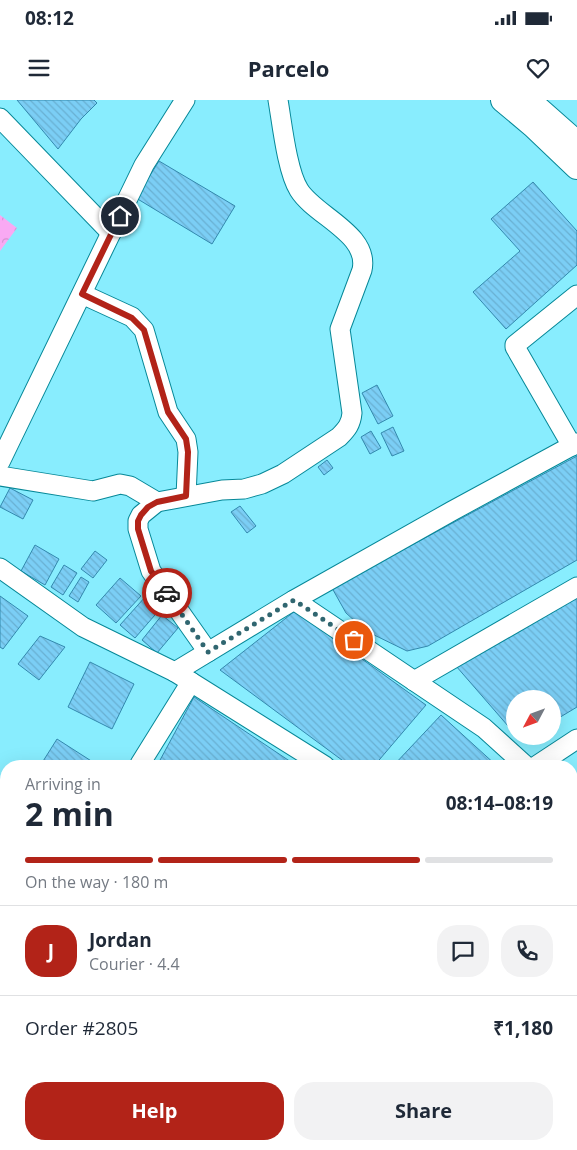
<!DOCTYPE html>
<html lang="en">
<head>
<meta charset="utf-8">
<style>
  body { margin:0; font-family:"Open Sans",sans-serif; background:#f2f2f3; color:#1f2937; height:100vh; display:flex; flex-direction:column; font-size:19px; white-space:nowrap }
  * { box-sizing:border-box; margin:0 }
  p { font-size:16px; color:#747a83 }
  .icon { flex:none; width:28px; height:28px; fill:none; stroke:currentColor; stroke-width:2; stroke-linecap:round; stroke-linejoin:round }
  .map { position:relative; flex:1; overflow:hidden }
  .details { position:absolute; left:0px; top:660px; width:578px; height:390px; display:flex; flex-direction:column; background:#fff; border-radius:20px 20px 0 0; box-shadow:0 5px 20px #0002 }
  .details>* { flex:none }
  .needle { width:32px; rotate:229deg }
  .controls { position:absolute; left:506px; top:590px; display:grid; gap:10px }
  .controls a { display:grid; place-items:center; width:55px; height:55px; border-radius:50%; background:#fff; box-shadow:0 5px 20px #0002; font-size:25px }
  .pin { position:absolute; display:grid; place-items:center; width:42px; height:42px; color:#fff; margin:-21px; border:2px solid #fff; border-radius:50%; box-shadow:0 1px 5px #0007 }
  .courier { position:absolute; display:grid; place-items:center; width:50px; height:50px; margin:-25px; border:4px solid #b22318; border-radius:50%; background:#fff; color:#222; box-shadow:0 1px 6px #0007 }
  .headline em { font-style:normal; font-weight:700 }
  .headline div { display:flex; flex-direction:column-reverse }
  .headline { display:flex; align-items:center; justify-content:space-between; height:85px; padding:0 25px }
  h1 { font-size:32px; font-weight:700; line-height:38px }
  .bar { display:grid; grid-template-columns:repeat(4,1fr); gap:8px 5px; align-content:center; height:60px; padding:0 25px }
  .bar i { height:6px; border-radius:4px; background:#e0e1e3 }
  .bar .selected { background:#b22318 }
  .bar p { grid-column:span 4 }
  .line { display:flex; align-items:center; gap:12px; padding:0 25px; border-top:1px solid #e0e1e3 }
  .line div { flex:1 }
  .round { display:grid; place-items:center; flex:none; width:52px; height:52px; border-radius:20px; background:#f2f2f3 }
  .cta { display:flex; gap:10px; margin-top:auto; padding:10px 25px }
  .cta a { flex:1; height:58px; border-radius:20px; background:#b22318; color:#fff; font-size:20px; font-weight:700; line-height:58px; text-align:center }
  .cta a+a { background:#f2f2f3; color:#1f2937 }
  .status { display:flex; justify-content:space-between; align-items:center; height:35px; padding:0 25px; background:#fff; direction:ltr }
  .status svg { height:14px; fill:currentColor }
  header { display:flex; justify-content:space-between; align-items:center; height:65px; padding:0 25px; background:#fff; font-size:22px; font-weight:700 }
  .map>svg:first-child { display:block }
  .park { fill:url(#park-crowns) }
  .building { fill:url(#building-back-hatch); stroke:#3389ae }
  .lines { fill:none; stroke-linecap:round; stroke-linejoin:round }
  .minor-casing { stroke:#068898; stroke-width:21 }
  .major-casing { stroke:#068898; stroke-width:26 }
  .highway-casing { stroke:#068898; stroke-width:30 }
  .minor { stroke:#fff; stroke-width:19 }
  .major { stroke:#fff; stroke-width:24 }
  .highway { stroke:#fff; stroke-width:28 }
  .done { stroke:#306670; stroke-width:5; stroke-dasharray:0 9 }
  .route { stroke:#b22318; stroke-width:6 }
</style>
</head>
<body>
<div class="status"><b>08:12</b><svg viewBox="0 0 49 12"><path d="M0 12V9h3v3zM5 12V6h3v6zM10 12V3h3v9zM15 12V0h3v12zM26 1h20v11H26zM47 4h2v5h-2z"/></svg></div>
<header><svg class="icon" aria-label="menu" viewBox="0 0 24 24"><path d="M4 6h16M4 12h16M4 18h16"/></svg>Parcelo<svg class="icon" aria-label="heart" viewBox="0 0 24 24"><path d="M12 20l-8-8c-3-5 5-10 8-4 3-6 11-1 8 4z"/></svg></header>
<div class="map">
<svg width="577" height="1050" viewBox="0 0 577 1050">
  <defs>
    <pattern id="park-crowns" width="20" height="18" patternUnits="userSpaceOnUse" patternTransform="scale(1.25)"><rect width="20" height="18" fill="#f9a9f3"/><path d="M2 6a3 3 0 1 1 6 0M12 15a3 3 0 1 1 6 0" fill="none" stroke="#d491d0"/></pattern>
    <pattern id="building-back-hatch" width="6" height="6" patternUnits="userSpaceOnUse" patternTransform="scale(1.25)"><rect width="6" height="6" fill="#7bcef5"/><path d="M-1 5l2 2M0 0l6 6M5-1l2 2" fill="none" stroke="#69b0d2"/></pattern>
  </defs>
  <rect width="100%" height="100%" fill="#88edfe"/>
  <path class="park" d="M0,115L17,128L0,151Z"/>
  <g class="building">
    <path d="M17,0H94L97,3L81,19L58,49Z"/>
    <path d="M159,61L235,106L212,144L136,98Z"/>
    <path d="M533,82L577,131V165L506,229L473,192L520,151L491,119Z"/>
    <path d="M377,285L393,316L378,324L362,293Z"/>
    <path d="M393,327L404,351L392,356L381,333Z"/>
    <path d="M371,331L381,348L370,354L361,337Z"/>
    <path d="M577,356V460L428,546L407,551L366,531L346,513L332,488Z"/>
    <path d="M327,360L333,368L324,375L318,367Z"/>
    <path d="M10,388L33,400L23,419L0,407Z"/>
    <path d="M240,406L256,426L247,433L231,412Z"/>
    <path d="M35,445L59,459L45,485L21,471Z"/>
    <path d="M95,451L107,460L93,478L81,469Z"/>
    <path d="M64,465L77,473L63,495L51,487Z"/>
    <path d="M81,477L89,482L78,502L69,496Z"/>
    <path d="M120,478L141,496L116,523L96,505Z"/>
    <path d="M0,496L28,516L3,549L0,547Z"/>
    <path d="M146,496L161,508L135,538L120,525Z"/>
    <path d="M577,497V607L552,622V599H515V634L456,566Z"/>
    <path d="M295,511L426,605L374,666H350L220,570Z"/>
    <path d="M162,515L178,528L157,553L142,540Z"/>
    <path d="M40,536L65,547L39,580L18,564Z"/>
    <path d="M90,562L134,584L112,629L68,607Z"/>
    <path d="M194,597L297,666H164L159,662Z"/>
    <path d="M441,615L497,666H393Z"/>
    <path d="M57,639L96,664L95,666H40Z"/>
    <path d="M571,748L577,755V850L571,854Z"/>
    <path d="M571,1004L577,1011V1035L571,1039Z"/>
    <path d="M38,1044H69L61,1050H43Z"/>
    <path d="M201,1044H274L280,1050H206Z"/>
    <path d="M397,1044H457L452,1050H406Z"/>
  </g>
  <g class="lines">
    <defs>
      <g id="minor">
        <path d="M0,18L111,133"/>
        <path d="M82,194L132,217L144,230L168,312L186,339L188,352L186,396"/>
        <path d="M572,346L515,247V245L577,195"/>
        <path d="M0,362L144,65L185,0"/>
        <path d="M0,376L93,391L120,384L130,386L157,402"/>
        <path d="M0,468L83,527L175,572L325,666"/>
        <path d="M294,500L484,628L526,666"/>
        <path d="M208,552L151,471L138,429V421L141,415L157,402L222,390L244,389L262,384L283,374L339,337C347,329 351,324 352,313L340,229L362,170C370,134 315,116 299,90C287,71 282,23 278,0"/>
        <path d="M175,572L294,500L452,411L577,343"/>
        <path d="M414,581L577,487"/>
        <path d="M142,666L140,664L191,582"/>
        <path d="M536,666L577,639"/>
        <path d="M0,694L6,698"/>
        <path d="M571,717L577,725"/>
        <path d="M0,728L6,732"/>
        <path d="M0,812L6,805"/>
        <path d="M571,893L577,898"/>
        <path d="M108,1044L113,1050"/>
        <path d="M493,1044L500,1050"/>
        <path d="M526,1044L533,1050"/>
      </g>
      <path id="major" d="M503,0L534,26L577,67"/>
      <path id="highway" d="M525,0L577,46"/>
    </defs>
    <use href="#minor" class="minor-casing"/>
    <use href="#major" class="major-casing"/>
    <use href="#highway" class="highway-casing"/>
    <use href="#minor" class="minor"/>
    <use href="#major" class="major"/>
    <use href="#highway" class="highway"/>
  </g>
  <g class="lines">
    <path class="done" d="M167,493L208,552L294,500L354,540"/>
    <path class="route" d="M120,116L82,194L132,218L144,230L168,312L186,339L188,352L186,396L157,402L148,407L141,415L138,421V429L151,471L167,493"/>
  </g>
</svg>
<div class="controls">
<a><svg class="needle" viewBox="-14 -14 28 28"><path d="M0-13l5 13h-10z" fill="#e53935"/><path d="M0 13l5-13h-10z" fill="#747a83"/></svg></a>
</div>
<div class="pin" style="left:354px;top:540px;background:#ea580c"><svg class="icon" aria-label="bag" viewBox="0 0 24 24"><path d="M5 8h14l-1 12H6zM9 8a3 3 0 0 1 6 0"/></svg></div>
<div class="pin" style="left:120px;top:116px;background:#1f2937"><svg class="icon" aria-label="home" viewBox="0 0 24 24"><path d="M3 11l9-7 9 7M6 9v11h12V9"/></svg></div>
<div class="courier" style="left:167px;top:493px"><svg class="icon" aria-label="car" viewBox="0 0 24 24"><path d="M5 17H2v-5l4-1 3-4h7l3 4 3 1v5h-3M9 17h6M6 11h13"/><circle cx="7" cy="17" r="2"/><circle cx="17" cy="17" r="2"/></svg></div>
<section class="details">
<div class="headline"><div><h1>2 min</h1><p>Arriving in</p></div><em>08:14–08:19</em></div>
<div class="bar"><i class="selected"></i><i class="selected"></i><i class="selected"></i><i></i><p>On the way · 180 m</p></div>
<div class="line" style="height:90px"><b class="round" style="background:#b22318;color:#fff">J</b><div><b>Jordan</b><p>Courier · 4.4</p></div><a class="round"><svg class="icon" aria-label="chat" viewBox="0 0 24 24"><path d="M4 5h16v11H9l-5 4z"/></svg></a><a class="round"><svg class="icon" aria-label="phone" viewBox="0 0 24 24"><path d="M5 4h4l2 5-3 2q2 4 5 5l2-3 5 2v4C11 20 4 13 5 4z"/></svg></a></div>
<div class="line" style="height:65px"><div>Order #2805</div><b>₹1,180</b></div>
<div class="cta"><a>Help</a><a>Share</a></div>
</section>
</div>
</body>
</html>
